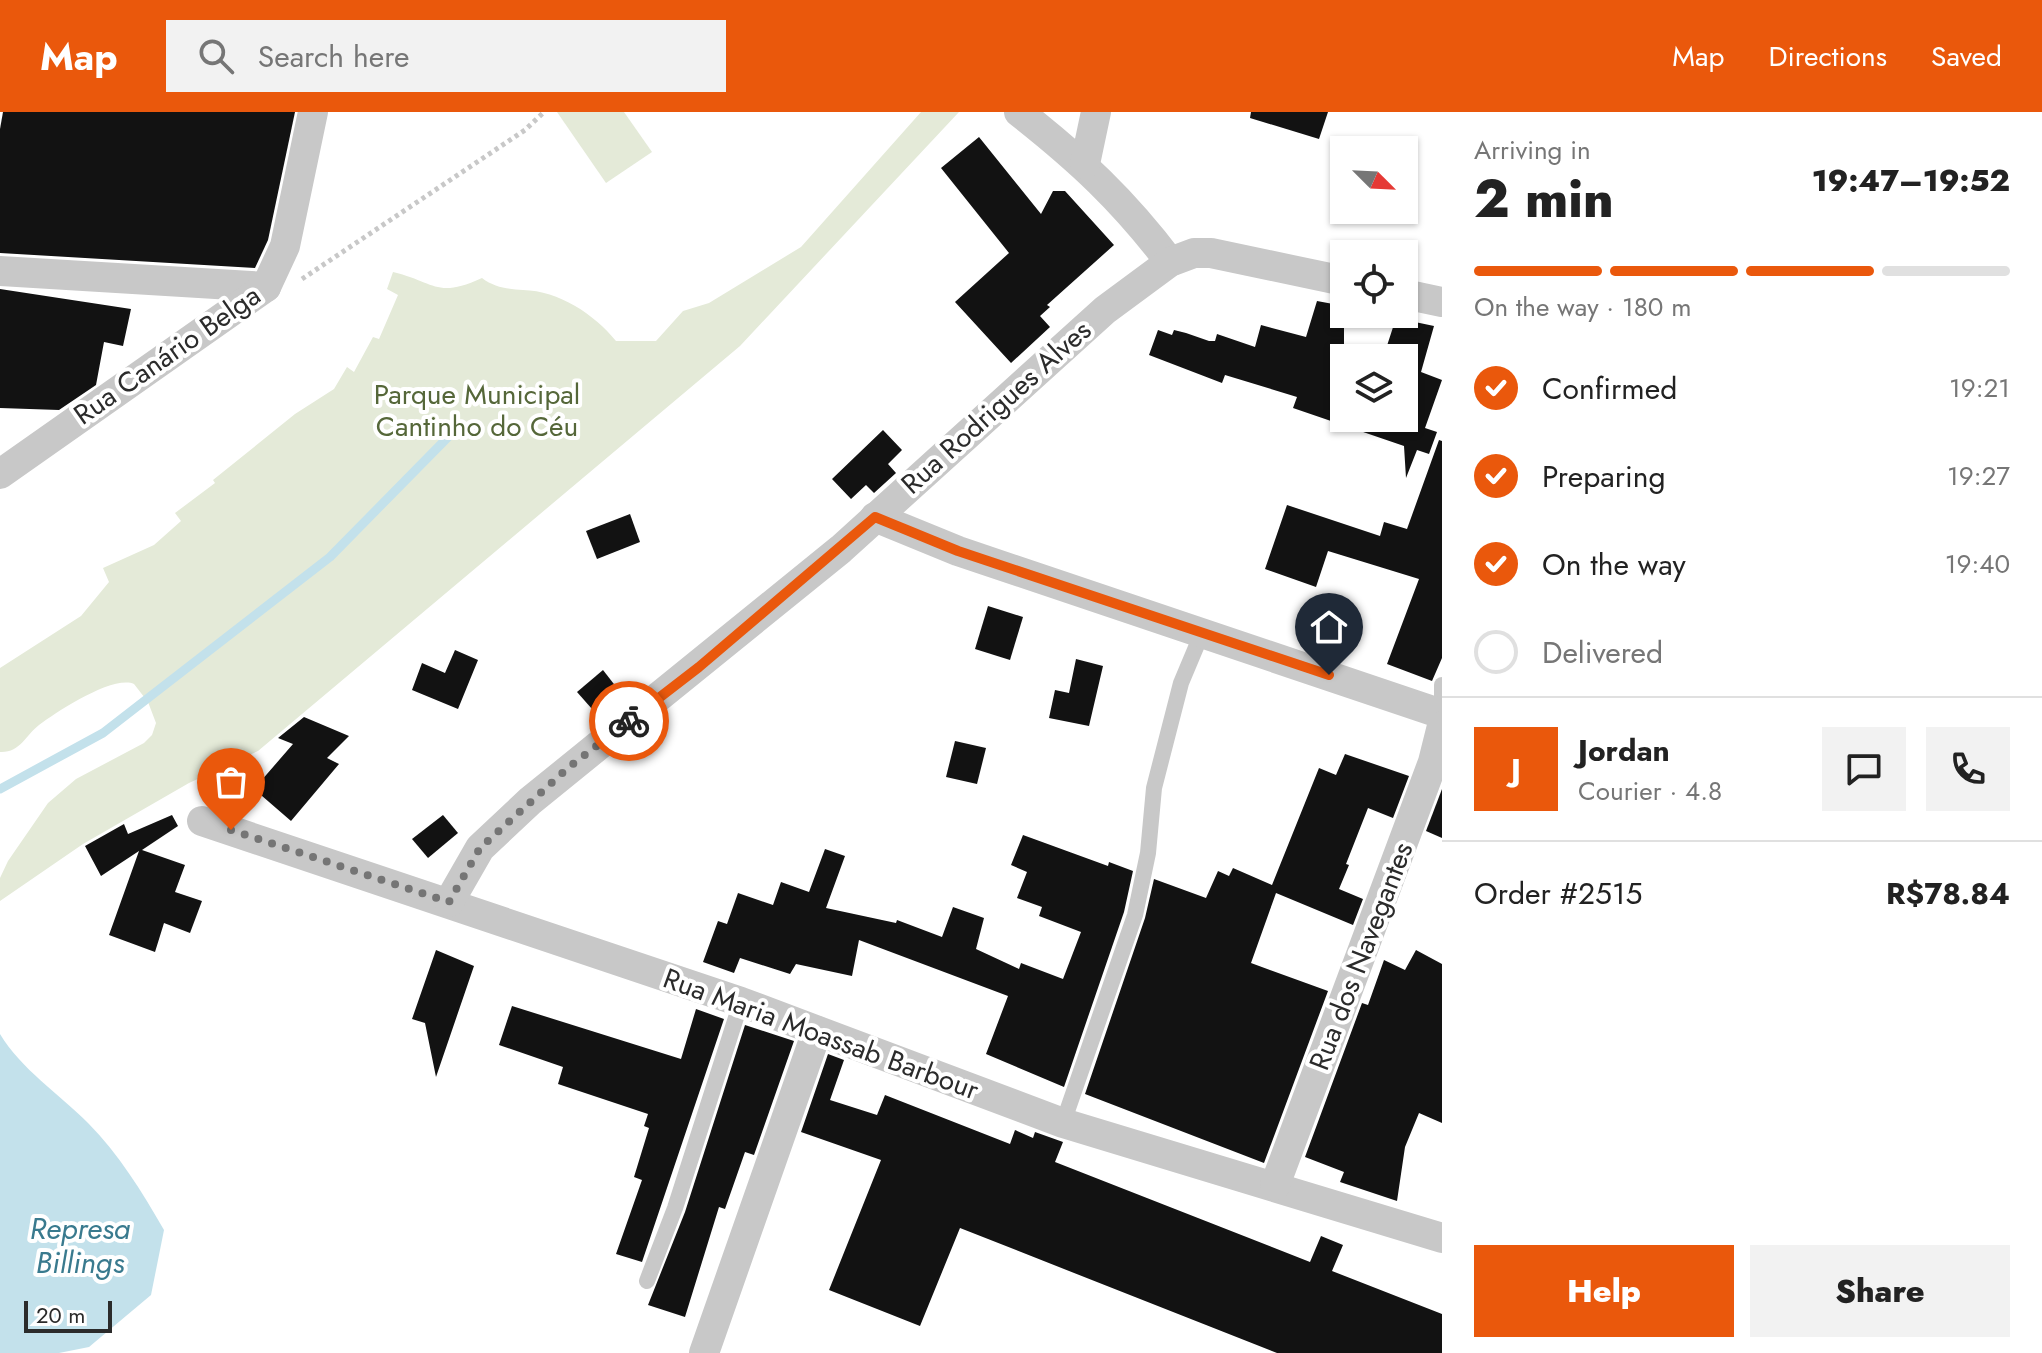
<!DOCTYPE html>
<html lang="en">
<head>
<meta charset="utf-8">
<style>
  body { margin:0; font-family:Jost,sans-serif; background:#f2f2f2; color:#222; height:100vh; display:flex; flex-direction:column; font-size:30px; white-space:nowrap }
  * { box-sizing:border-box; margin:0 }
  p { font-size:26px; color:#767676 }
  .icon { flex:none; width:44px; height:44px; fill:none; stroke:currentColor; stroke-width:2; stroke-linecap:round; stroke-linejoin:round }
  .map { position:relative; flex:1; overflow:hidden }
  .panel { display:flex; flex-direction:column; background:#fff; width:600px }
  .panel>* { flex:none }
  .needle { width:52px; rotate:114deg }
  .buttons { position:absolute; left:1330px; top:24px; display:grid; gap:16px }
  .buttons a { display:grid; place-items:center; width:88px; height:88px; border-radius:0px; background:#fff; box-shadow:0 2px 6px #0004; font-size:40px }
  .scale { position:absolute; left:24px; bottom:20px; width:88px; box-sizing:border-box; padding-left:8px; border:4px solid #2b2b2b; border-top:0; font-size:22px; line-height:28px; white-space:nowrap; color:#2b2b2b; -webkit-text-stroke:6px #fff; paint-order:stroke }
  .pin { position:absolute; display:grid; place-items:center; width:68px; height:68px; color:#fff; margin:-82px -34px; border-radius:50% 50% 50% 0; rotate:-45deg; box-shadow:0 0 8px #0007 }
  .pin .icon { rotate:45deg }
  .courier { position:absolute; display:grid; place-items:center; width:80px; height:80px; margin:-40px; border:6px solid #ea580c; border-radius:50%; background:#fff; color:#222; box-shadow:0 2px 10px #0007 }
  .overview em { font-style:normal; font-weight:800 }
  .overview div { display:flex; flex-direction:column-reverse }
  .overview { display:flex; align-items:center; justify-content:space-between; height:136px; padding:0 32px }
  h1 { font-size:52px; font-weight:800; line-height:60px }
  .bar { display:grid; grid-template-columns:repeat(4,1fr); gap:12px 8px; align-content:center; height:96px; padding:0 32px }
  .bar i { height:10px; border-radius:6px; background:#e0e0e0 }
  .bar .current { background:#ea580c }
  .bar p { grid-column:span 4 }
  .line { display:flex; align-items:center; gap:20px; padding:0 32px; border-top:2px solid #e0e0e0 }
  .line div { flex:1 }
  .round { display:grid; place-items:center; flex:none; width:84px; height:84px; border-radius:0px; background:#f2f2f2 }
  ol { padding:0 32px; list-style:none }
  li { display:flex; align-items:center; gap:24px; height:88px }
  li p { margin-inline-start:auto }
  li .icon { padding:8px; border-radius:50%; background:#ea580c; color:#fff; stroke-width:4 }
  li:last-child { color:#767676 }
  li i { width:44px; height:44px; border:4px solid #e0e0e0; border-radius:50% }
  .action { display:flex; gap:16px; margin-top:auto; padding:16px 32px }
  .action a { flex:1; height:92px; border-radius:0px; background:#ea580c; color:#fff; font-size:32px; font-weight:800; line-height:92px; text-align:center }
  .action a+a { background:#f2f2f2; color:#222 }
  header { display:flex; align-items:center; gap:48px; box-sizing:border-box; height:112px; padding:0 40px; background:#ea580c; color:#fff }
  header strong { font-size:38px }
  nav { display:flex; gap:44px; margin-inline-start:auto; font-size:28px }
  .search { width:560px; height:72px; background:#f2f2f2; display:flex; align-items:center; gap:20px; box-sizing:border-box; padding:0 28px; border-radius:0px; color:#767676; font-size:30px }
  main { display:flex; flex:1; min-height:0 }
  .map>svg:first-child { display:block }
  .green { fill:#e4ead8 }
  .water { fill:#c3e1eb }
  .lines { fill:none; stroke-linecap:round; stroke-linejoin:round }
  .stream { stroke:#c3e1eb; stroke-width:9 }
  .building { fill:#121212 }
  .path { stroke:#c8c8c8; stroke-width:5; stroke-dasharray:4 4; stroke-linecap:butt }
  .service { stroke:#c8c8c8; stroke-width:16 }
  .minor { stroke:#c8c8c8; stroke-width:30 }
  .done { stroke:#757575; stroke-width:8; stroke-dasharray:0 14.4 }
  .route { stroke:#ea580c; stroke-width:10 }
  .labels { text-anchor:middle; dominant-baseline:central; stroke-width:8; stroke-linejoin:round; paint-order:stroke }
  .street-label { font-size:28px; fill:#2b2b2b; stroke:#fff }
  .park-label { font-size:28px; fill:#556739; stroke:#fff }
  .water-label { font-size:30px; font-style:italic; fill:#397a8e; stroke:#fff }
</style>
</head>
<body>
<header>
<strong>Map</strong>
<div class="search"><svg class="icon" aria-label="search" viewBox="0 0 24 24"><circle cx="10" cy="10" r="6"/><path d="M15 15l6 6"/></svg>Search here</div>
<nav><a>Map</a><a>Directions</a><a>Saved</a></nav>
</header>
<main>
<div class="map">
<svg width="1442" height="1241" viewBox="0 0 1442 1241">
  <rect width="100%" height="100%" fill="#fff"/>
  <g class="green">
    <path d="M557,0H624L652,40L606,71Z"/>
    <path d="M921,0H959L740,234L258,639L189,671L83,732L0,789V766L8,749L48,691L76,667L144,631L152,623L156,611L148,590L134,572C113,563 58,599 39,613C26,623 20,641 0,640V556L81,504L109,470L103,456L154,433L181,409L175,401L215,371L213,368L295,302L334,277L347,255L354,260L373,225L379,227L398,183L387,177L393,160C435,170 436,187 482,166C495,176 509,177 523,178C559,179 594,202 616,229H656L683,199L709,191L801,135Z"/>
  </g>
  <path class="water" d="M0,922C21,957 59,982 88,1011C119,1042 142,1080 164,1118L151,1183L89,1235L59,1241H0Z"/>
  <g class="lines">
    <path class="stream" d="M0,677L103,621L330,445L454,319"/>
  </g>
  <g class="building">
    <path d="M3,0H295L268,128L255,156L0,141V17Z"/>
    <path d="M1251,0H1328L1319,27L1250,6Z"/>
    <path d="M979,25L1041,102L1053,79H1065L1114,133L1047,193L1050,195L1040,204L1050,215L1011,251L955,190L1009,141L941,56Z"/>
    <path d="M0,177L131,197L123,234L104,230L96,273L59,298L0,296Z"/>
    <path d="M1317,189L1344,194V306H1404V246H1383L1396,206L1434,214L1421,260L1442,268L1425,316L1437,320L1429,342L1417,338L1406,366L1404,334L1293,296L1297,285L1225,263L1222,271L1149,243L1158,218L1172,223L1174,218L1186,221L1209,229H1215L1217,222L1255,235L1261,213L1306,225Z"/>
    <path d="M883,318L902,338L888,352L896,361L874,381L866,373L851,387L832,367Z"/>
    <path d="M1439,328L1442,329V546L1432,569L1387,552L1419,467L1328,439L1316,475L1265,457L1287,393L1380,424L1384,410L1407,417Z"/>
    <path d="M630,402L640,430L597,447L586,419Z"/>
    <path d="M988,494L1023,505L1010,548L975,537Z"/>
    <path d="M455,538L478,548L458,597L412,578L422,551L445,561Z"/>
    <path d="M1076,547L1103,554L1089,614L1049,606L1055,578L1069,581Z"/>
    <path d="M603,558L617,576L592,597L577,580Z"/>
    <path d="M304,605L349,624L327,646L339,652L291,709L254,677L293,632L278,626Z"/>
    <path d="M955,629L986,636L977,672L946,665Z"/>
    <path d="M1345,642L1409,664L1393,706L1368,696L1346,752L1349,753L1339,777L1363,787L1353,813L1276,781L1251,851L1328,879L1264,1051L1085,982L1145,806L1154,767L1206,786L1218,759L1229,764L1233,756L1272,773L1319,656L1336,663Z"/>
    <path d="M1442,677V726L1426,719Z"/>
    <path d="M172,703L178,714L142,738L185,753L175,780L202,789L190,821L164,811L155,840L109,823L139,739L101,764L85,734L124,712L128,722Z"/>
    <path d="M443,703L458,721L428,746L412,727Z"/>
    <path d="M1023,723L1108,754L1109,750L1133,759L1124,800L1064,975L986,942L1008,884L859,828L852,864L796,852L790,862L740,846L734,861L703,850L718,809L727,812L738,781L773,793L781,770L809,780L825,737L845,744L826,796L896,811L897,808L942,825L953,795L984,806L976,837L1019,857L1021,851L1063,867L1081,820L1039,804L1042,795L1017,786L1027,760L1011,753Z"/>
    <path d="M436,838L474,854L436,965L425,911L412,907Z"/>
    <path d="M1416,838L1442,852V1011L1419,1001L1405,1035L1397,1089L1340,1070L1344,1060L1305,1045L1362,891L1368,893L1384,848L1405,858Z"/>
    <path d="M512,894L681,947L696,897L724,907L642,1150L616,1142L642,1068L634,1065L649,1016L644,1014L648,1002L558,972L563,955L499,933Z"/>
    <path d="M745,913L794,929L754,1043L745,1040L725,1097L719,1095L685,1205L648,1193L685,1100Z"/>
    <path d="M828,942L844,948L830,988L877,1003L885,983L1010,1032L1015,1018L1033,1026L1035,1020L1063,1030L1055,1050L1310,1150L1321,1124L1343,1133L1332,1159L1442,1202V1241H1277L960,1116L920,1214L829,1178L881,1048L801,1020Z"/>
  </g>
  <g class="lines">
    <path class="path" d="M302,167L525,18L544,0"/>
    <g class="service">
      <path d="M1442,573V595"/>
      <path d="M1063,1011L1135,803L1148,741L1154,676L1181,571L1202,521"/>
      <path d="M647,1169L675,1096L741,890"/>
    </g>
    <g class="minor">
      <path d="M1019,0C1080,48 1123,88 1170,150"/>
      <path d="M1085,52L1096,0"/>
      <path d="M0,159L266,175"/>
      <path d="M1404,182L1442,190"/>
      <path d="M0,362L266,175L285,134L313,0"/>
      <path d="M875,405L958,439L1442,602"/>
      <path d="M202,709L741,890L1063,1011L1442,1126"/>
      <path d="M449,790L480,736L530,689L841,437L1105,198L1170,150L1194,141H1211L1344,169"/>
      <path d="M1275,1073L1433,650L1442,614"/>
      <path d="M704,1241L817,919"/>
    </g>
  </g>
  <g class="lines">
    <path class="done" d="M231,718L449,790L480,736L569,655L629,609"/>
    <path class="route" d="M629,609L699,555L875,405L958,439L1329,563"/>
  </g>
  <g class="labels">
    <g class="street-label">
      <text transform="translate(167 243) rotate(-35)">Rua Canário Belga</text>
      <text transform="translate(996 295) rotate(-42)">Rua Rodrigues Alves</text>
      <text transform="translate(1361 844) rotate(-69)">Rua dos Navegantes</text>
      <text transform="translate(821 922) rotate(20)">Rua Maria Moassab Barbour</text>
    </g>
    <g class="park-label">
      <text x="477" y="282">Parque Municipal<tspan x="477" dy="32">Cantinho do Céu</tspan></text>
    </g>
    <g class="water-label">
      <text x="80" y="1116">Represa<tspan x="80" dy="34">Billings</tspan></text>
    </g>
  </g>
</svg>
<div class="buttons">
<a><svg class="needle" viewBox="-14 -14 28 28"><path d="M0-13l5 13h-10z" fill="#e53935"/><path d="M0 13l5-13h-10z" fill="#767676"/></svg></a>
<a><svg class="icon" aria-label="locate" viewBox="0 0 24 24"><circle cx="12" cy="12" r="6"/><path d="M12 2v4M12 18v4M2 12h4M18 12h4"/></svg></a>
<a><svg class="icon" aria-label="layers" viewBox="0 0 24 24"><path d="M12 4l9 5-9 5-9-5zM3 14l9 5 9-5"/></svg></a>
</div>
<div class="scale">20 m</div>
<div class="pin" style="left:231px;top:718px;background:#ea580c"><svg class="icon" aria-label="bag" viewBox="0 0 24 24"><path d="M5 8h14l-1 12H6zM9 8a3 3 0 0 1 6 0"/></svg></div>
<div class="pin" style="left:1329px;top:563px;background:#1f2937"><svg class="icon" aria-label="home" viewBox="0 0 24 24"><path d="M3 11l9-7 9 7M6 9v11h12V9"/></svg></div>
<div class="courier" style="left:629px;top:609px"><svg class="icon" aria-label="bike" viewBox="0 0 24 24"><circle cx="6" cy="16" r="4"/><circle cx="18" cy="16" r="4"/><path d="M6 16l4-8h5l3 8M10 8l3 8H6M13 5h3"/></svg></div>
</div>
<section class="panel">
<div class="overview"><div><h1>2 min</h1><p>Arriving in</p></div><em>19:47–19:52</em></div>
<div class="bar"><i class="current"></i><i class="current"></i><i class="current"></i><i></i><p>On the way · 180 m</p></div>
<ol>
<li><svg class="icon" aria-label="check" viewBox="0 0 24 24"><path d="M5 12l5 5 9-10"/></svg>Confirmed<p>19:21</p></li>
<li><svg class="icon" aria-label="check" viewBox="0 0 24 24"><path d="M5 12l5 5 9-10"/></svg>Preparing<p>19:27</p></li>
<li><svg class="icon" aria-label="check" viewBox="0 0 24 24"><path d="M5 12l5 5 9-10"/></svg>On the way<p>19:40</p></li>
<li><i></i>Delivered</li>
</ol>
<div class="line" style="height:144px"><b class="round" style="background:#ea580c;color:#fff">J</b><div><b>Jordan</b><p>Courier · 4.8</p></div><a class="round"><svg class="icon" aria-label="chat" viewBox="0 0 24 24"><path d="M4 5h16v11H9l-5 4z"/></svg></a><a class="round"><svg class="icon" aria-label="phone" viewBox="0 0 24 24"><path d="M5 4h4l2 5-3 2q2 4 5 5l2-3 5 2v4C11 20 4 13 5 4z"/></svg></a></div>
<div class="line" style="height:104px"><div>Order #2515</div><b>R$78.84</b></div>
<div class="action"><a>Help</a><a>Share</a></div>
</section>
</main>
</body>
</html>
